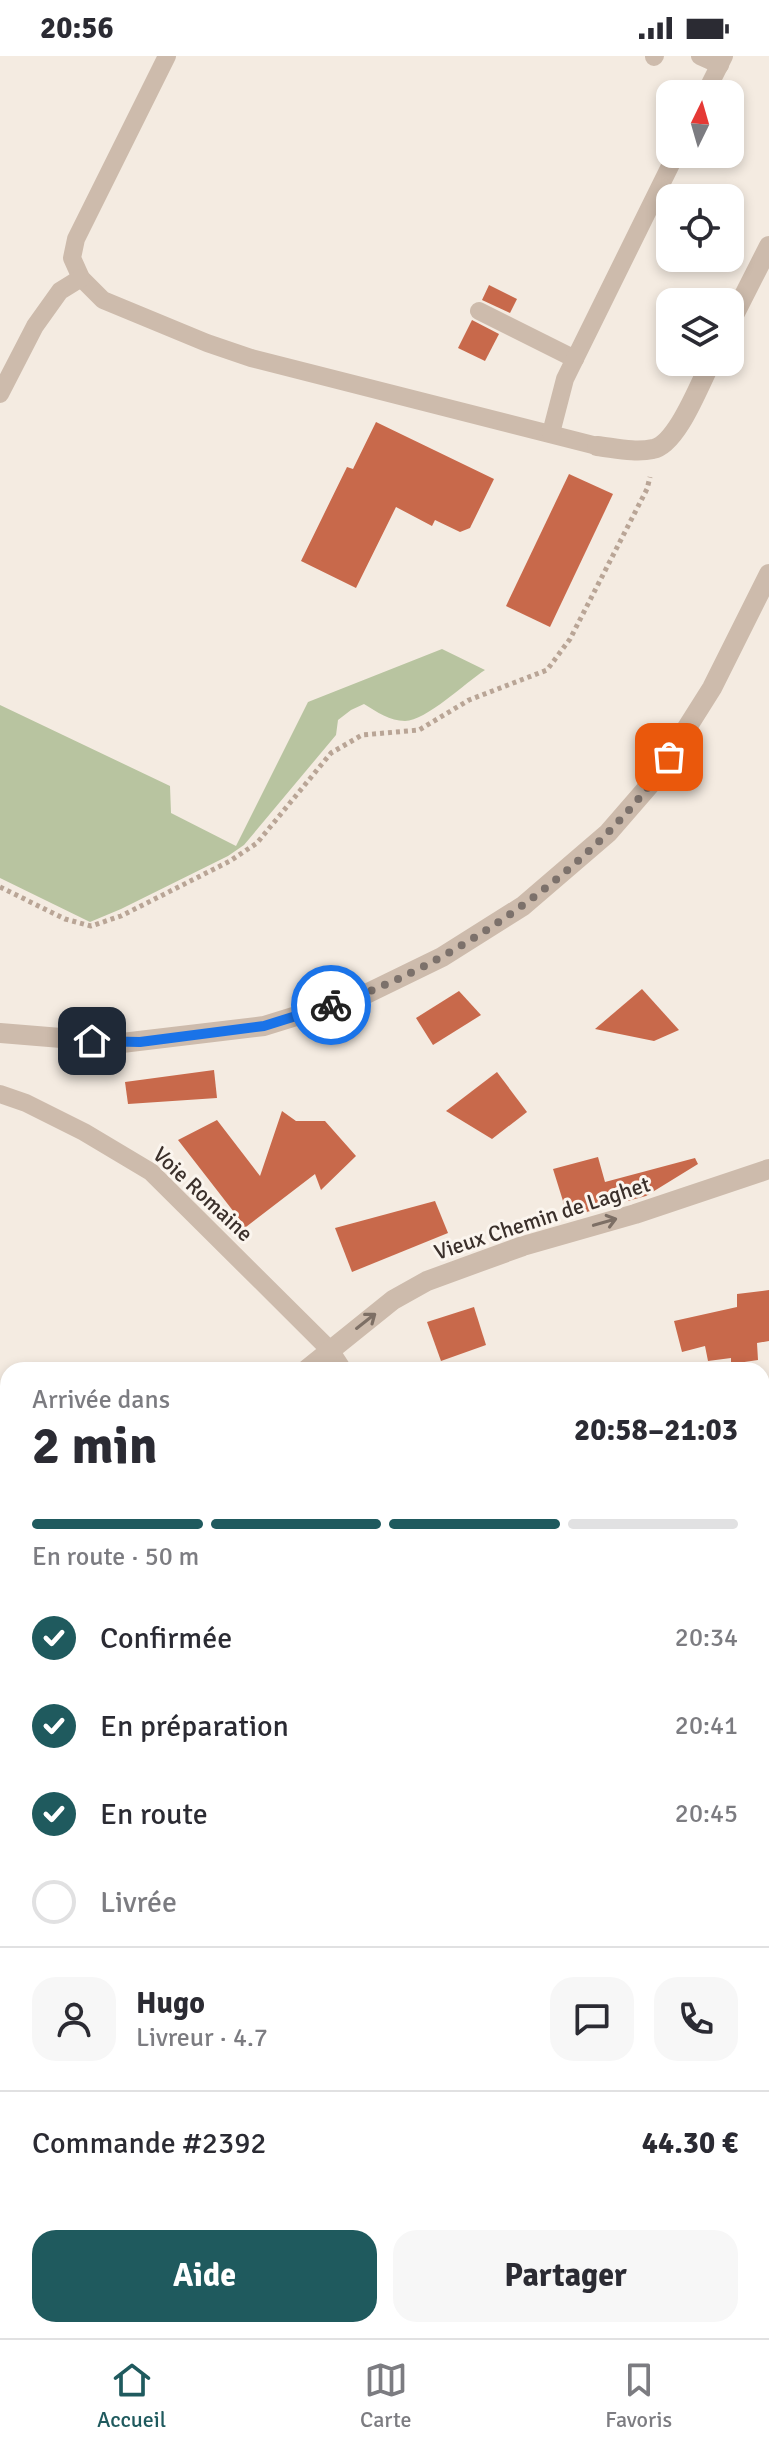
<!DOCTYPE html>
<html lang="fr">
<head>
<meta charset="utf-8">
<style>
  body { margin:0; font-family:Signika,sans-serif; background:#f7f7f7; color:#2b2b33; height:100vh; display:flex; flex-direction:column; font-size:30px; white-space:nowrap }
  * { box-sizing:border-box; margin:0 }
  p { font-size:26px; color:#7c7c81 }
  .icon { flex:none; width:44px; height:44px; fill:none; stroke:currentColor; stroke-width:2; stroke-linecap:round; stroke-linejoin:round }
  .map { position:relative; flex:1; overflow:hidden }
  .drawer { position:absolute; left:0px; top:1306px; width:770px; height:976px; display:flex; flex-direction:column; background:#fff; border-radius:24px 24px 0 0; box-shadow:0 4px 12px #0003 }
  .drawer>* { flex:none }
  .needle { width:52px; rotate:5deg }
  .controls { position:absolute; left:656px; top:24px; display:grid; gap:16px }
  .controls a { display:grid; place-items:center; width:88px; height:88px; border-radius:16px; background:#fff; box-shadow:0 4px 12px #0003; font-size:40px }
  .pin { position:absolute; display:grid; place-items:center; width:68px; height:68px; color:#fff; margin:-34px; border-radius:16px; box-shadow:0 4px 12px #0006 }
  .courier { position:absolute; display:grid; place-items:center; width:80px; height:80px; margin:-40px; border:6px solid #1a73e8; border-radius:50%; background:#fff; color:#222; box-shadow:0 2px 10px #0007 }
  .overview em { font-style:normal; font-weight:700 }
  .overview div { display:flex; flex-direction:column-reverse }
  .overview { display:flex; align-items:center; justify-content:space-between; height:136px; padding:0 32px }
  h1 { font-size:52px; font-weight:700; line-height:60px }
  .bar { display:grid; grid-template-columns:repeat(4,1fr); gap:12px 8px; align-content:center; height:96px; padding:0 32px }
  .bar i { height:10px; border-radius:6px; background:#e1e1e2 }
  .bar .active { background:#1f5a5e }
  .bar p { grid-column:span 4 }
  .line { display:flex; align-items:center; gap:20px; padding:0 32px; border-top:2px solid #e1e1e2 }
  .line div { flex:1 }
  .round { display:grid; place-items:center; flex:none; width:84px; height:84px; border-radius:24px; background:#f7f7f7 }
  ol { padding:0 32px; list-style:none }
  li { display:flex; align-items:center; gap:24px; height:88px }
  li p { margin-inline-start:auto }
  li .icon { padding:8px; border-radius:50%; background:#1f5a5e; color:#fff; stroke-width:4 }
  li:last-child { color:#7c7c81 }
  li i { width:44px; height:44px; border:4px solid #e1e1e2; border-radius:50% }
  .button { display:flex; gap:16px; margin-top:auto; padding:16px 32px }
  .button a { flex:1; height:92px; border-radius:24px; background:#1f5a5e; color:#fff; font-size:32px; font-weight:700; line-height:92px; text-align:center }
  .button a+a { background:#f7f7f7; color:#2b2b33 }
  .status { display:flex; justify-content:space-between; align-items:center; height:56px; padding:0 40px; background:#fff; direction:ltr }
  .status svg { height:22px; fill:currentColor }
  .tab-bar { display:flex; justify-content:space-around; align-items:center; height:112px; border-top:2px solid #e1e1e2; background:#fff; font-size:22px; color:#7c7c81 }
  .tab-bar a { display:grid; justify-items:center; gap:4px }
  .tab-bar .active { color:#1f5a5e }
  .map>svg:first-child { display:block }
  .green { fill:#b8c4a0 }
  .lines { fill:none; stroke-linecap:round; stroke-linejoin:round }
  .river { stroke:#7fb0b2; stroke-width:64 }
  .building { fill:#c8694b }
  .path { stroke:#b9a596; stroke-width:5; stroke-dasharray:4 4; stroke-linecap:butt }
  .service { stroke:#cdbbac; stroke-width:18 }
  .minor { stroke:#cdbbac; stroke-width:20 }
  .tertiary { stroke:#cdbbac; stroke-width:20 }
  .secondary { stroke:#a18a7d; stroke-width:20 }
  .oneway { stroke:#7d6f65 }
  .done { stroke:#7c716b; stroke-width:8; stroke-dasharray:0 14.4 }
  .route { stroke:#1a73e8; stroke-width:10 }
  .labels { text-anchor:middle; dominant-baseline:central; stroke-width:6; stroke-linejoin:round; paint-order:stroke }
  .street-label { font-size:22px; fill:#3b302b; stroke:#fbf5ee }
</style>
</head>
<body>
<div class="status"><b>20:56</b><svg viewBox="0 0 49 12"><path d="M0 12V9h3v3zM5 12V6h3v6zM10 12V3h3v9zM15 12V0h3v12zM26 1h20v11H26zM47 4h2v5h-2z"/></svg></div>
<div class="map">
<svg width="769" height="2282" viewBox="0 0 769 2282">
  <rect width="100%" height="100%" fill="#f4ebe1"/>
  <path class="green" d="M442,593L485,614C466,626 426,665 405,665C390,665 377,656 364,648L351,654L338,664L336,679L244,789L228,800L121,853L90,866L0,822V649L170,730L171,757L236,790L308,646Z"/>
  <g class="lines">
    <path class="river" d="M762,1807L769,1803"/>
  </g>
  <g class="building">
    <path d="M489,229L517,243L510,257L482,244Z"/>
    <path d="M472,264L499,278L485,305L458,292Z"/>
    <path d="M376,366L494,423L470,472L460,476L435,464L432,470L396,451L356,532L301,505L347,411L353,413Z"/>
    <path d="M569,418L613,438L550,571L506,550Z"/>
    <path d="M642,933L679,974L654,985L595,973Z"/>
    <path d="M459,935L481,959L433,989L416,962Z"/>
    <path d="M214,1014L217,1042L128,1048L125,1026Z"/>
    <path d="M497,1016L527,1056L492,1083L446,1055Z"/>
    <path d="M282,1055L296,1065H325L356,1100L321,1134L315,1118L242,1174L244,1169L178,1084L217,1064L260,1120Z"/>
    <path d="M598,1101L605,1126L695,1102L698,1108L646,1140L568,1161L553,1113Z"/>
    <path d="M435,1145L448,1177L352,1216L335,1172Z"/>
    <path d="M769,1234V1285L757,1287L758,1304L731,1308V1302L708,1305L705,1290L682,1296L674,1265L737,1251V1238Z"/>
    <path d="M474,1251L486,1289L441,1305L427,1266Z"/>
  </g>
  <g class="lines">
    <path class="path" d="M0,831L65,863L91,870L121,860L230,805L257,787L331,697L362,679L419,674L469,644L547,614L570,583L647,433L650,421"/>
    <g class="service">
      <path d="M167,0L76,183L72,202L81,222L103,244L207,287L251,302L597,390"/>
      <path d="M700,0L720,9"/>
      <path d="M654,1L655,0"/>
      <path d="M705,38L724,0"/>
      <path d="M479,255L575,303"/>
      <path d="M0,338L35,270L60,235L81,222"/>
      <path d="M551,377L565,323L676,98"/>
      <path d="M0,1038L26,1047L84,1076L151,1116L330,1294L343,1314"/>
      <path d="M762,1509L769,1517"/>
    </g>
    <g class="minor">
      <path d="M730,267L769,190"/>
      <path d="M597,390C615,392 635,397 653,393C677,389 700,327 711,306"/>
      <path d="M306,1314L393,1244L427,1225L523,1190L635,1158L769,1113"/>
      <path d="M0,1554L8,1549"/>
      <path d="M762,1856L769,1853"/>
      <path d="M762,2195L769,2209"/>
    </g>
    <path class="tertiary" d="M0,977L122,987L264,970L364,939L442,901L523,850L608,777L654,724L712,632L769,518"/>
    <g class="secondary">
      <path d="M762,1728L769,1725"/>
      <path d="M0,2036L8,2033"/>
    </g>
  </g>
  <defs><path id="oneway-shaft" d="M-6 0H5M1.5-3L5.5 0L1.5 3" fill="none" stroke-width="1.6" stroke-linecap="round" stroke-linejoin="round" transform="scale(2)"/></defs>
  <g class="oneway">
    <use href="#oneway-shaft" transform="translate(605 1166) rotate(-16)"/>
    <use href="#oneway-shaft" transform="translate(366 1265) rotate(-38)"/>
  </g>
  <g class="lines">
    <path class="done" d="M331,949C451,912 602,808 669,701"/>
    <path class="route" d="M92,985L140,986L264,970L331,949"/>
  </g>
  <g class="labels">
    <g class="street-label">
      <text transform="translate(203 1138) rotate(43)">Voie Romaine</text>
      <text transform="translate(542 1162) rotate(-18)">Vieux Chemin de Laghet</text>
    </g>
  </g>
</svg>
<div class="controls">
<a><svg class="needle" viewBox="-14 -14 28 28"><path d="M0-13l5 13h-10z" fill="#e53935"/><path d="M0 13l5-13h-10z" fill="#7c7c81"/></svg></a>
<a><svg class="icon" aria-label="locate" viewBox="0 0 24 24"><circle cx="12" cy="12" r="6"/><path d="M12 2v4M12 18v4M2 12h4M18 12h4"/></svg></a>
<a><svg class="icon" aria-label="layers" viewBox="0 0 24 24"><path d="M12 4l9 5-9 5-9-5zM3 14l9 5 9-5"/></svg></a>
</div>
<div class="pin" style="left:669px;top:701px;background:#ea580c"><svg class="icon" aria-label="bag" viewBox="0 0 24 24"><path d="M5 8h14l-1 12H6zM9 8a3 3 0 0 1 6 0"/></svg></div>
<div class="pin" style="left:92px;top:985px;background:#1f2937"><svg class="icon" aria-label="home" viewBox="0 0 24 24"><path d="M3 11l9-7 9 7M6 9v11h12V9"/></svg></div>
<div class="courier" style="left:331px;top:949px"><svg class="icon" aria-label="bike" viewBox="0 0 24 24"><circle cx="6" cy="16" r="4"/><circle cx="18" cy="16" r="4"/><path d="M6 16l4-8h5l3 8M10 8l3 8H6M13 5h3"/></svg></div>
<section class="drawer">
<div class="overview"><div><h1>2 min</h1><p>Arrivée dans</p></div><em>20:58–21:03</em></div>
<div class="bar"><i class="active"></i><i class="active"></i><i class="active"></i><i></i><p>En route · 50 m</p></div>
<ol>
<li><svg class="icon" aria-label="check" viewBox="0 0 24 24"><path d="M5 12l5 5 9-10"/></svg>Confirmée<p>20:34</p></li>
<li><svg class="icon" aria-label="check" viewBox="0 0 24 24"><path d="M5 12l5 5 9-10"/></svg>En préparation<p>20:41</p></li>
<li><svg class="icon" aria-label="check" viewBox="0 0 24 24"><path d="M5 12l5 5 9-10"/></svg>En route<p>20:45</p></li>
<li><i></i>Livrée</li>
</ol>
<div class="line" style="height:144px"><a class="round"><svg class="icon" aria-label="person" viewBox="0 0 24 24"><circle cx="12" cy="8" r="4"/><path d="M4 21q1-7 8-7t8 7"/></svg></a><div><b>Hugo</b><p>Livreur · 4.7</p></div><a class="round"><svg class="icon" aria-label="chat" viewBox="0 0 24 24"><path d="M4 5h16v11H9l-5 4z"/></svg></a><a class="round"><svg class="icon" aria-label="phone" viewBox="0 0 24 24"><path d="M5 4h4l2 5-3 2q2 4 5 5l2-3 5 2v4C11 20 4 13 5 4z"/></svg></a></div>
<div class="line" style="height:104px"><div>Commande #2392</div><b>44.30 €</b></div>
<div class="button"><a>Aide</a><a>Partager</a></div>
</section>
</div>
<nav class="tab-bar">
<a class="active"><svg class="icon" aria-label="home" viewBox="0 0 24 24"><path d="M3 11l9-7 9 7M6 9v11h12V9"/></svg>Accueil</a>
<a><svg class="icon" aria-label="map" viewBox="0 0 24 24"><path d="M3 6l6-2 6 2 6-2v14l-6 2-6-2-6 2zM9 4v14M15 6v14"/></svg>Carte</a>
<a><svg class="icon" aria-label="saved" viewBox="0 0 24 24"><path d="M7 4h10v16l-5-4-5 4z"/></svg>Favoris</a>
</nav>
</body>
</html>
